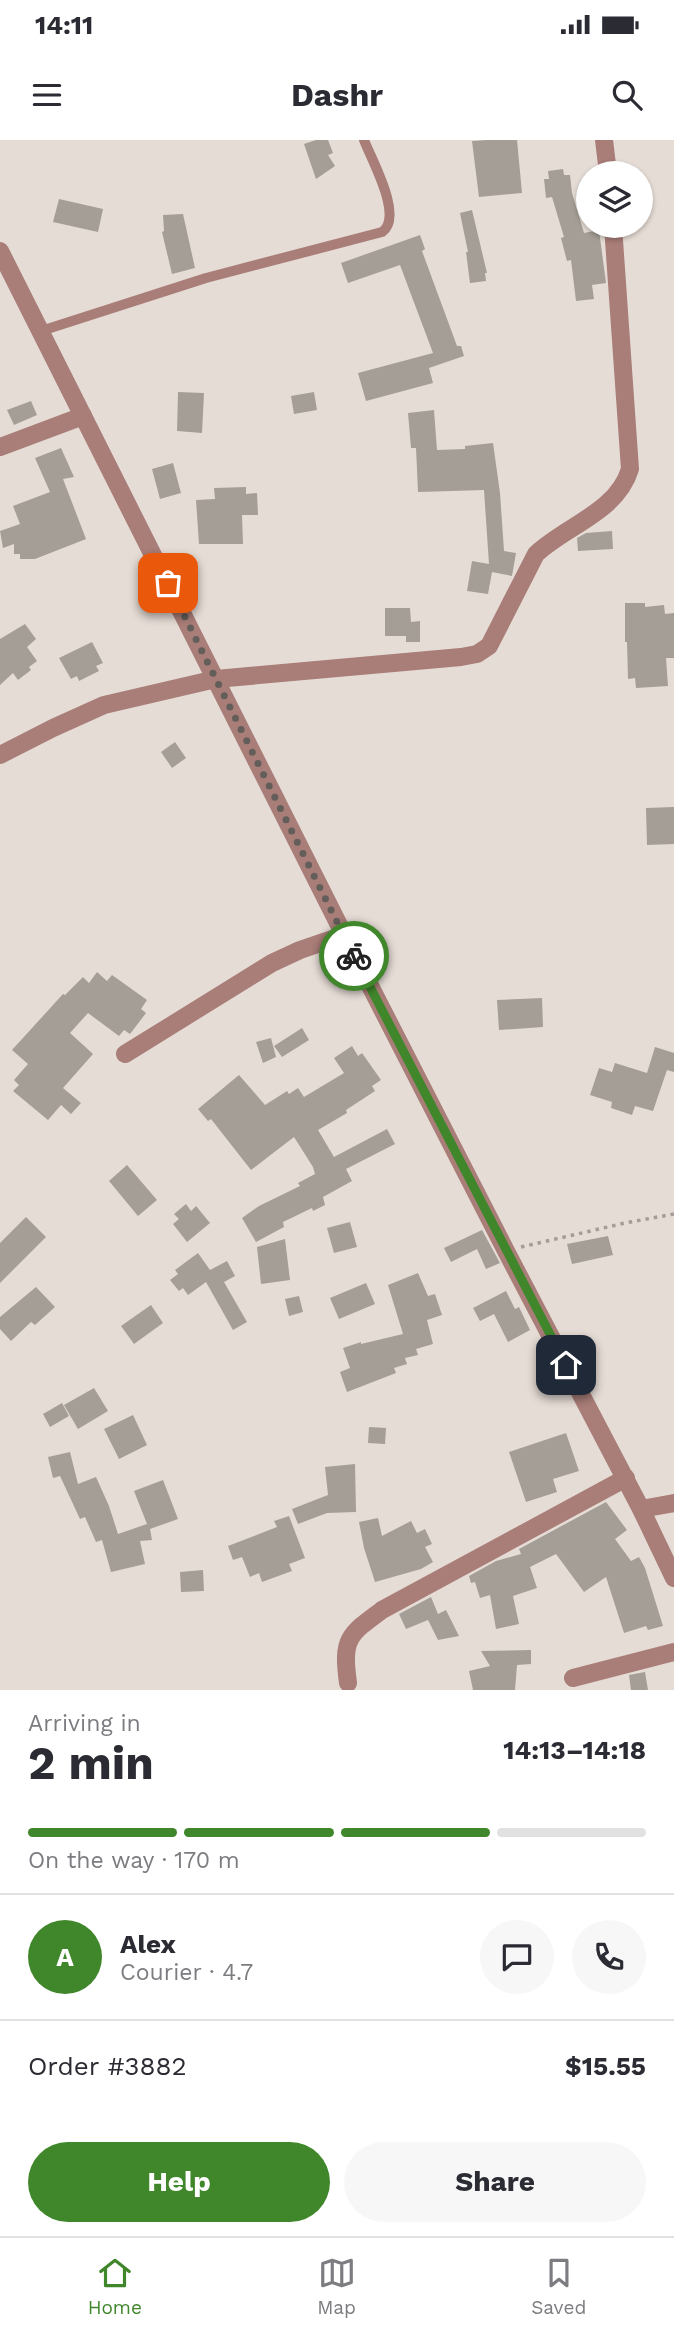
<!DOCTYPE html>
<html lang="en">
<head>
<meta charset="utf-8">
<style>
  body { margin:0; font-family:"Work Sans",sans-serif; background:#f7f7f7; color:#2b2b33; height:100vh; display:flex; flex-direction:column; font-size:26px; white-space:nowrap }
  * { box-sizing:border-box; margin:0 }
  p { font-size:23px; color:#7c7c81 }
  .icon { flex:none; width:38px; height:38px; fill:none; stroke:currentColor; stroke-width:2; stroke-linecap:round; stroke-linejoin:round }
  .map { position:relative; height:1550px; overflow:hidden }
  .panel { display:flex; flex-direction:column; background:#fff; flex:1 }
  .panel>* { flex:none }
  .buttons { position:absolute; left:576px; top:21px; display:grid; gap:14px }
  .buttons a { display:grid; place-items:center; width:77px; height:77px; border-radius:50%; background:#fff; box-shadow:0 2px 5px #0004; font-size:35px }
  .pin { position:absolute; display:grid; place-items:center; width:60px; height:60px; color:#fff; margin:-30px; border-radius:14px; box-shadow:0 4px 10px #0006 }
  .courier { position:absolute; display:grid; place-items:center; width:70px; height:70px; margin:-35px; border:5px solid #40862b; border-radius:50%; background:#fff; color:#222; box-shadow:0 2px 9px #0007 }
  .headline em { font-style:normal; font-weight:700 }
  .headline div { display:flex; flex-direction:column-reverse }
  .headline { display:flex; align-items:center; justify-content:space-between; height:119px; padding:0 28px }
  h1 { font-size:46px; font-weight:700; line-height:52px }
  .bar { display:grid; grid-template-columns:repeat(4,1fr); gap:10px 7px; align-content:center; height:84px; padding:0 28px }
  .bar i { height:9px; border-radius:5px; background:#e1e1e2 }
  .bar .selected { background:#40862b }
  .bar p { grid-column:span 4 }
  .line { display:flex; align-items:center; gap:18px; padding:0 28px; border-top:2px solid #e1e1e2 }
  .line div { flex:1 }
  .round { display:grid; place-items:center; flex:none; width:74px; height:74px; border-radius:37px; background:#f7f7f7 }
  .primary-button { display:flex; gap:14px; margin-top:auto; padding:14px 28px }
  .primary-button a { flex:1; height:80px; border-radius:42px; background:#40862b; color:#fff; font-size:28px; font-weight:700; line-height:80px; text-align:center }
  .primary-button a+a { background:#f7f7f7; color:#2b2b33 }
  .status { display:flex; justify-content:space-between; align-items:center; height:49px; padding:0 35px; background:#fff; direction:ltr }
  .status svg { height:19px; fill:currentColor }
  header { display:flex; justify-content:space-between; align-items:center; height:91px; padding:0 28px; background:#fff; font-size:32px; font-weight:700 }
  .menu { display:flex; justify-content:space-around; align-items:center; height:98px; border-top:2px solid #e1e1e2; background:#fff; font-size:19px; color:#7c7c81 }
  .menu a { display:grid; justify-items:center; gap:4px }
  .menu .selected { color:#40862b }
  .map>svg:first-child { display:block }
  .building { fill:#a49e96 }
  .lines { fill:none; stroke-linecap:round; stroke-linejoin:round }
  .path { stroke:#a49c97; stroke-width:3.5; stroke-dasharray:3.5 5; stroke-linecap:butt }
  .service { stroke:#a97d78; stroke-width:10 }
  .minor { stroke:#a97d78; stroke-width:18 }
  .tertiary { stroke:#a97d78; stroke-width:18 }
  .done { stroke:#645e5a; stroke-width:7; stroke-dasharray:0 12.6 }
  .route { stroke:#40862b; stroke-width:9 }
</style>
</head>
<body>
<div class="status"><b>14:11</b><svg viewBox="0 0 49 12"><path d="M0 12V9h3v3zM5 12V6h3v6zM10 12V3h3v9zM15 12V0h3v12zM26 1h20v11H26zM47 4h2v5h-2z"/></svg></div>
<header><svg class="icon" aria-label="menu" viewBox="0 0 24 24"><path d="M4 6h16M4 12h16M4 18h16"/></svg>Dashr<svg class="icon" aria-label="search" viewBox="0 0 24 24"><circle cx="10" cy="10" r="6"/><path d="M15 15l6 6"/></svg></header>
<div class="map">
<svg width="674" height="1550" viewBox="0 0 674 1550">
  <rect width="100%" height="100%" fill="#e6dcd6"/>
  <g class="building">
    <path d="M316,0H328L333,13L328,15L335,26L316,39L304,4Z"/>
    <path d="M487,0H517L522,53L479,57L472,1Z"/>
    <path d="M563,29L564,35H570L572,53L584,93L599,90L606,143L592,145L594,159L576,161L571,120L567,121L561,98L564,97L552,57L546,58L544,39H549L548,31Z"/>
    <path d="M59,59L103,69L98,92L53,82Z"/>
    <path d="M472,70L487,133H485L486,141L470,143L466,112H468L460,73Z"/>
    <path d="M183,74L195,128L172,134L162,92L164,91L163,75Z"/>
    <path d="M420,95L425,109L422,111L457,206H461L464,216L429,228L433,243L366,261L358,233L433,213L400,125L348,143L341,123Z"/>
    <path d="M178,252L204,253L202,293L177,291Z"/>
    <path d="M314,252L317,270L294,274L291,256Z"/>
    <path d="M31,261L37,275L14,285L7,270Z"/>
    <path d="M434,270L437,310L465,309V306L493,303L500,353L504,411L516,413L512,436L492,432L488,454L467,451L472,421L489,424L484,350L418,352L416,308H411L408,273Z"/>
    <path d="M61,308L74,337L63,339L86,399L35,419H20V414H14V404L3,408L0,391L20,384L13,366L50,352L35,318Z"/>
    <path d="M173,323L181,353L160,359L152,329Z"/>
    <path d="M246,347V354L257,353L258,375H242L243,404H199L196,360L215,359L214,348Z"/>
    <path d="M612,391L613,409L578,411L577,398L586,393Z"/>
    <path d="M625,463H645V467L664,465L665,474L674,473V518H666L668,546L636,548L635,538L628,539L627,502H625Z"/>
    <path d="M385,468H410L411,482L420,481V502H406V496H385Z"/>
    <path d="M25,484L36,499L27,507L37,521L29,527L31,530L18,540L13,533L0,545V499Z"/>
    <path d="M92,502L103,523L96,526L99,531L79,541L77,536L71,539L59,518Z"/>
    <path d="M175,602L186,618L172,628L161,612Z"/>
    <path d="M674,667V704L647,705L646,668Z"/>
    <path d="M97,832L107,841L112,835L147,860L141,869L146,873L130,894L124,890L119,896L88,873L70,893L93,914L63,948L81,963L71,974L61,965L48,980L13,951L19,945L14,940L28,924L12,910L63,854L65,855L83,837L89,843Z"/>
    <path d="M542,858L543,887L499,890L497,860Z"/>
    <path d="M302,888L309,900L282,917L274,906Z"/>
    <path d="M271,898L276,917L263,923L256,902Z"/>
    <path d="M352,906L358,916L362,913L381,940L372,946L375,951L346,970L347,973L318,990L334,1017L387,989L395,1004L346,1029L352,1041L323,1057L325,1065L313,1071L312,1068L283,1082L284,1087L256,1102L242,1078L259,1066L300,1046L298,1043L315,1034L313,1027L294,997L251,1030L211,979L208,981L198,969L239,935L265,965L287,951L289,954L298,948L304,957L344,933L334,918Z"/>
    <path d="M655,907L674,913V932L667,930L653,971L635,966L632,975L611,968L612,962L590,955L599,928L612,932L615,923L647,933Z"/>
    <path d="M127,1025L157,1060L138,1076L109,1041Z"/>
    <path d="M186,1064L191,1071L196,1066L210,1083L187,1102L173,1084L179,1079L174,1074Z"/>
    <path d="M26,1077L46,1097L0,1143V1103Z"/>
    <path d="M350,1082L357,1107L334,1113L327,1088Z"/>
    <path d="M482,1090L500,1123L486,1129L477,1109L451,1122L444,1108Z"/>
    <path d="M608,1096L613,1115L572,1124L567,1104Z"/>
    <path d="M285,1099L290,1140L261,1144L257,1107Z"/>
    <path d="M198,1113L210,1130L227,1121L235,1136L224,1142L247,1182L233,1190L206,1142L188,1155L183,1148L179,1151L170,1140L178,1134L175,1130Z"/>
    <path d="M418,1133L428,1156L435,1154L442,1175L427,1180L433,1204L416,1209L418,1215L405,1218L407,1224L394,1228L396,1233L347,1252L340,1232L350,1228L343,1208L361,1202V1204L403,1194L388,1145Z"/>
    <path d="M366,1143L375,1164L339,1179L330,1158Z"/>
    <path d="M36,1147L55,1167L35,1185L31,1182L11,1201L0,1189V1177Z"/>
    <path d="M506,1151L515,1169L519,1167L530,1190L508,1202L494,1174L480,1181L473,1168Z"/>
    <path d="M299,1156L303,1172L289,1176L285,1159Z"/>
    <path d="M151,1165L163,1183L134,1204L121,1186Z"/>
    <path d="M94,1248L108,1271L78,1289L64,1265Z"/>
    <path d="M62,1263L69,1276L50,1287L43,1274Z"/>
    <path d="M133,1275L147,1305L119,1319L104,1289Z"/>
    <path d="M369,1287L386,1288L385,1304L368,1303Z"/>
    <path d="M566,1293L579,1331L553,1339L557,1352L526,1362L509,1312Z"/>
    <path d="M70,1312L78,1344L96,1337L109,1366L118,1394L147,1384L134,1351L163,1340L178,1379L150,1389L152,1400L140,1401L145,1424L111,1432L102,1400L96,1402L85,1377L80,1379L60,1336L53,1338L48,1317Z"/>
    <path d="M355,1324L356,1372L327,1373L298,1384L292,1369L328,1355L325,1327Z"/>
    <path d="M606,1362L627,1390L615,1399L631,1421L639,1417L645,1428L663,1486L648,1490L646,1486L624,1493L606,1437L584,1452L556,1414L530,1427L537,1448L513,1456L519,1484L496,1489L490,1455L480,1458L475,1442L471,1443L469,1436L496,1421L521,1414L519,1409Z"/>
    <path d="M289,1376L305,1418L289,1424L292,1431L262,1442L259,1433L250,1437L242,1417L233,1420L228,1406L277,1387L274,1381Z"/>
    <path d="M378,1378L382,1396L411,1381L417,1393L425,1389L432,1404L425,1407L433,1422L421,1429L375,1442L364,1408L359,1382Z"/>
    <path d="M203,1430L204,1451L181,1452L180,1432Z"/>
    <path d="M431,1457L438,1474L446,1470L459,1496L438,1500L428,1480L406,1489L399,1474Z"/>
    <path d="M531,1510V1524L517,1525L515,1550H473L469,1531L490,1526L481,1511Z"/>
    <path d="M645,1532L648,1550H631L629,1535Z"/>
  </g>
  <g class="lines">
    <path class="path" d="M521,1107L625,1083L674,1074"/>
    <path class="service" d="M41,191L206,138L382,92C404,77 372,21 364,0"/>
    <g class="minor">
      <path d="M604,0L608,33"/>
      <path d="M0,307L83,276"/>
      <path d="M0,615L53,588L104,565L216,539L461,517L477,514L489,506L536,414C567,385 617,372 630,329L613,86"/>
      <path d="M125,914L272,823L300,810L344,795"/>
      <path d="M641,1369L674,1363"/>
      <path d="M573,1538L674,1512"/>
      <path d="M348,1543C342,1499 348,1495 382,1470L626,1338"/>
    </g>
    <path class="tertiary" d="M0,111L344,795L506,1111L641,1369L674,1438"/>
  </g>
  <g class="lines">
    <path class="done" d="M168,443L354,816"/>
    <path class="route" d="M354,816L566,1225"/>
  </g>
</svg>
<div class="buttons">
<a><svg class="icon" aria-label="layers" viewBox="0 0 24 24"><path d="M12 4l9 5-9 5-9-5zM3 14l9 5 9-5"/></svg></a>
</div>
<div class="pin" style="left:168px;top:443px;background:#ea580c"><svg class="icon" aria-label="bag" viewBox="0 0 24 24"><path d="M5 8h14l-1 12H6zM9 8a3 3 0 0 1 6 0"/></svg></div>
<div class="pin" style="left:566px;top:1225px;background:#1f2937"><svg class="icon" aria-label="home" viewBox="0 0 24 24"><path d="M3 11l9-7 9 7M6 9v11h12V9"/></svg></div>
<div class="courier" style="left:354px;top:816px"><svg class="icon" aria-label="bike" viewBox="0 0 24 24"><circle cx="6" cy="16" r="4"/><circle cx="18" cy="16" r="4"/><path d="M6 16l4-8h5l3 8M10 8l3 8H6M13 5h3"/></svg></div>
</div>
<section class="panel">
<div class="headline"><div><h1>2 min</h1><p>Arriving in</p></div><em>14:13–14:18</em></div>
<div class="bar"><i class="selected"></i><i class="selected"></i><i class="selected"></i><i></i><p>On the way · 170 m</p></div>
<div class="line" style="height:126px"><b class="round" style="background:#40862b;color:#fff">A</b><div><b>Alex</b><p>Courier · 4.7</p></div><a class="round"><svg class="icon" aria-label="chat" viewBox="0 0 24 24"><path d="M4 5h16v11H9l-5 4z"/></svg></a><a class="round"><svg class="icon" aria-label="phone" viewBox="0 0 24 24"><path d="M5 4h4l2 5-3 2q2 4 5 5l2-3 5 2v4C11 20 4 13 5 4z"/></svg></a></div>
<div class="line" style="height:91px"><div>Order #3882</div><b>$15.55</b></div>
<div class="primary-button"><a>Help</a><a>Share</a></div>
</section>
<nav class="menu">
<a class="selected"><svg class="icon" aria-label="home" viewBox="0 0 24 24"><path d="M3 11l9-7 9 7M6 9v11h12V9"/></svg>Home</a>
<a><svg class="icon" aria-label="map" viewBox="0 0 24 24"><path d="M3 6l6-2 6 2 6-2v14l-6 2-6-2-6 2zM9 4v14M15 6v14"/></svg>Map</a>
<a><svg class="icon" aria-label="saved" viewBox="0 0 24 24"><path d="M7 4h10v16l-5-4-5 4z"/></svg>Saved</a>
</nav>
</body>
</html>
